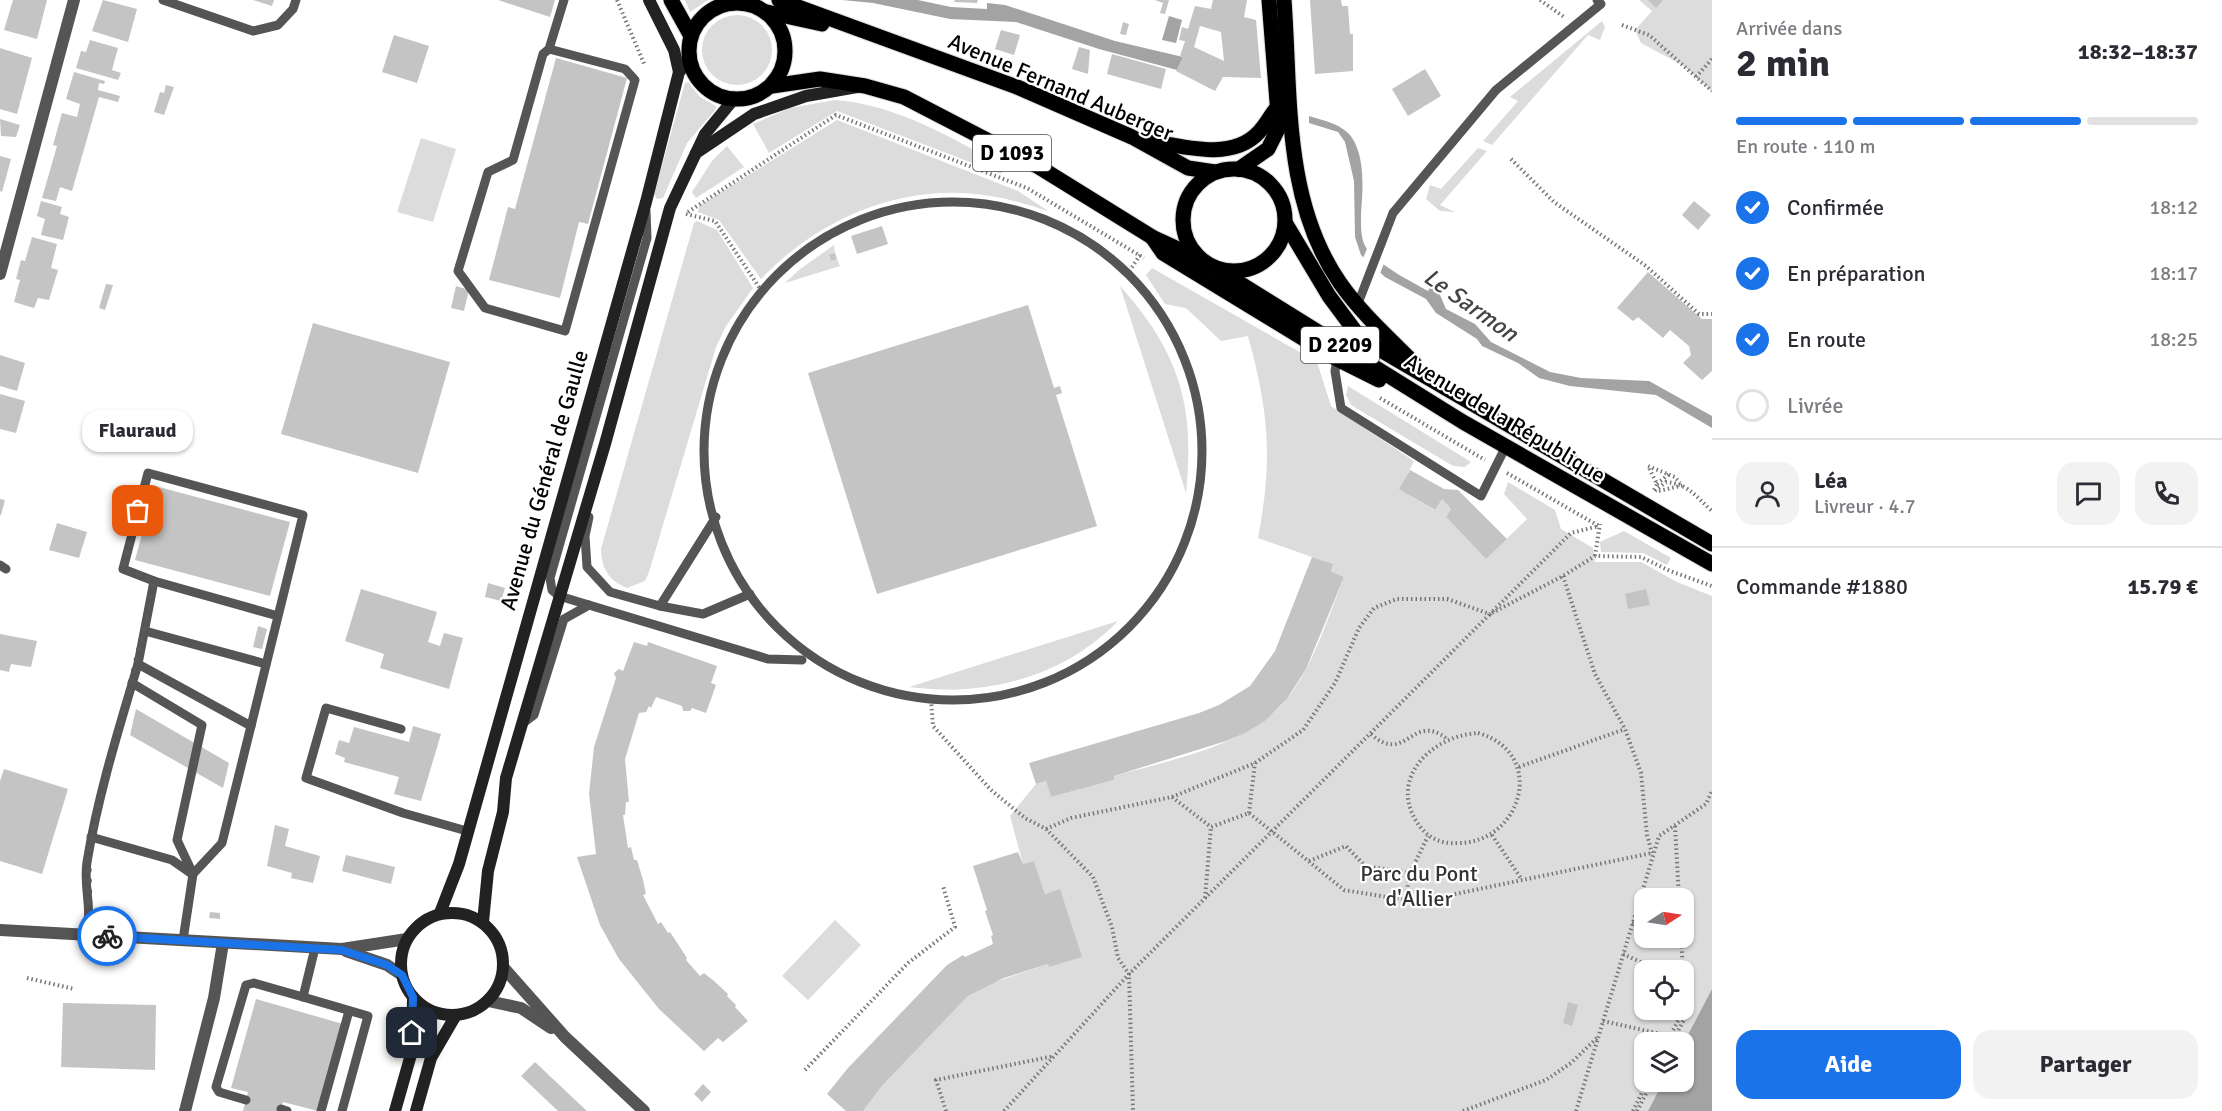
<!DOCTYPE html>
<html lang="fr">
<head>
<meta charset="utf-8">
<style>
  body { margin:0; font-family:Signika,sans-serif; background:#f2f2f3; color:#2b2b33; height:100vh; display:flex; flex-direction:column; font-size:22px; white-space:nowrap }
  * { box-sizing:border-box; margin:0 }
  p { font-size:20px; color:#7c7c81 }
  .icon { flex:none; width:33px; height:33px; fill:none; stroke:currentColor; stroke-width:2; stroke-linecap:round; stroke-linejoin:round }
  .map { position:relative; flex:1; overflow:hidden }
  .side { display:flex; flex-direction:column; background:#fff; width:510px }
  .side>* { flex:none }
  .needle { width:39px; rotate:78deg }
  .buttons { position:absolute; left:1634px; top:888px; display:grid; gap:12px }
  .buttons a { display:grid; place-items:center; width:60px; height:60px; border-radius:12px; background:#fff; box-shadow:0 2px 4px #0004; font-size:30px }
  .pin { position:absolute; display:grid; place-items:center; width:51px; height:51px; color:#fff; margin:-26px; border-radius:12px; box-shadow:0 3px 9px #0006 }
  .courier { position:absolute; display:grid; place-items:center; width:60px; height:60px; margin:-30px; border:4px solid #1a73e8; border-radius:50%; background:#fff; color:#222; box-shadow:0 2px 8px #0007 }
  .bubble { position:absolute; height:42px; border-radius:18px; background:#fff; box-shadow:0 2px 4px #0004; font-size:20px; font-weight:800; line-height:42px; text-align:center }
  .overview em { font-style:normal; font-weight:800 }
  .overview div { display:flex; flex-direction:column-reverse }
  .overview { display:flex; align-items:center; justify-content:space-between; height:102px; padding:0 24px }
  h1 { font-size:39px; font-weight:800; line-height:45px }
  .bar { display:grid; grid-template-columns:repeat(4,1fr); gap:9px 6px; align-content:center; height:72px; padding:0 24px }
  .bar i { height:8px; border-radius:4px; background:#e1e1e2 }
  .bar .on { background:#1a73e8 }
  .bar p { grid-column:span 4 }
  .line { display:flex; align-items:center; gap:15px; padding:0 24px; border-top:2px solid #e1e1e2 }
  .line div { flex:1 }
  .round { display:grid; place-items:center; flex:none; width:63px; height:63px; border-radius:18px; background:#f2f2f3 }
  ol { padding:0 24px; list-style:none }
  li { display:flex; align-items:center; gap:18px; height:66px }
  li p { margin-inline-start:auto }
  li .icon { padding:6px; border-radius:50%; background:#1a73e8; color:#fff; stroke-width:4 }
  li:last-child { color:#7c7c81 }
  li i { width:33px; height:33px; border:3px solid #e1e1e2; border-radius:50% }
  .action { display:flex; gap:12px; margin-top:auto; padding:12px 24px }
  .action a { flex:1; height:69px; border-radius:18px; background:#1a73e8; color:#fff; font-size:24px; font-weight:800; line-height:69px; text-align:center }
  .action a+a { background:#f2f2f3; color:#2b2b33 }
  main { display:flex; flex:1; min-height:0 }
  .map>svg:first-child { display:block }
  .green { fill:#dcdcdc; fill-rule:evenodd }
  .water { fill:#a3a3a3 }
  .pier { fill:#fff }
  .building { fill:#c4c4c4; fill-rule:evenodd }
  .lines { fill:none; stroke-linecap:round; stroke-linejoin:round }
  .primary-casing { stroke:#dbdbdb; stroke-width:17 }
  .path { stroke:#777; stroke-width:4; stroke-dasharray:1.5 3; stroke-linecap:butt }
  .service { stroke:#555; stroke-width:9 }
  .minor { stroke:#555; stroke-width:12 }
  .secondary { stroke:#222; stroke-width:12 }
  .primary { stroke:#000; stroke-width:15 }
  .done { stroke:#595959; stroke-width:6; stroke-dasharray:0 10.8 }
  .route { stroke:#1a73e8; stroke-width:8 }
  .labels { text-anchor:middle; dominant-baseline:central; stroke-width:4.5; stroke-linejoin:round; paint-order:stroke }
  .shield { fill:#fff; stroke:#4c4c4c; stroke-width:1.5 }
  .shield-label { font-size:21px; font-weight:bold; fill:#000 }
  .street-label { font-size:22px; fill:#000; stroke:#fff }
  .park-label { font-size:22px; fill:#333; stroke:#fff }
  .water-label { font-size:24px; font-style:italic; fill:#444; stroke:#fff }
</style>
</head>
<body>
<main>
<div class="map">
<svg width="1712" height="1111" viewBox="0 0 1712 1111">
  <rect width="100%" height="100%" fill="#fff"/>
  <g class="green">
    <path d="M685,0H708L690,12Z"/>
    <path d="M1639,0H1712V92L1684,66L1641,43L1635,30L1652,11Z"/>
    <circle cx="737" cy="50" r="35"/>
    <path d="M1602,21L1605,27L1600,40L1588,35L1492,145L1483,141L1518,101L1510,97Z"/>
    <path d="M688,82L700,97L716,106V109L687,143L663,198L657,199L654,194L685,83Z"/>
    <path d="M835,100C898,105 949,137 1004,166L1001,174L837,111L769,153L753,124L790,108Z"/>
    <path d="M837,120L1018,191L1048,211C1029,205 1010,199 990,196C904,181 819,218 761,279L719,220L698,212L699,206Z"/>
    <path d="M421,138L456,149L433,222L397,212Z"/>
    <path d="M727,146L744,167L696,198L692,192L712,161Z"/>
    <path d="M1478,148L1487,151L1440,205L1455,212L1440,211L1426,199L1430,185L1441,189Z"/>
    <path d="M697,221L717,230L753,288L726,326L716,347L649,572L645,581L627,588C608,580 602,569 601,549L694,223Z"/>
    <path d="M834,245L835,253L829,256L831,261L837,259L840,266L785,283L799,270Z"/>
    <path d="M1152,268L1317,362L1331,406L1414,461L1400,489L1434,510L1442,499L1451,509L1446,517L1486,559L1527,519L1504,494L1508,482L1555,510L1561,529L1593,548L1595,562H1641L1677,582L1712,596V989L1683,1044L1644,1042V1082H1663L1648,1111H863L882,1086L968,996L990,984L1048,964L1049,967L1081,957L1060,890L1045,894L1034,861L1023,864L1010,816L1036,784L1046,781L1051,797L1114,780V776C1173,759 1256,745 1293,691C1316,657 1329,615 1344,577L1331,571L1332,564L1258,538C1273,459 1269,413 1248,336L1221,341L1186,308L1165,304L1146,275ZM1644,898H1683V938H1644ZM1644,970H1683V1010H1644Z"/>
    <path d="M1120,286C1179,352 1195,405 1186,493Z"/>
    <path d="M1348,386L1471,462L1465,467L1453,466L1351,405L1346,395Z"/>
    <path d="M1624,531L1671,558L1667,565L1643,553L1601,552L1600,542Z"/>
    <path d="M1118,621C1064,677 986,697 909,687Z"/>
    <path d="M835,920L861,945L808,1000L782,976Z"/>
  </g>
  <g class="water">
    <path d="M842,0H918L951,7L987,9V3L1005,5L1115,41L1183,57L1177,70L1099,49L1016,22L950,19L873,3Z"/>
    <path d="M1169,16L1182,20L1176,43L1162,40Z"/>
    <path d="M1309,116C1322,120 1337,123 1347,132C1366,150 1363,189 1361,213C1361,223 1360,240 1367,249C1383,268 1407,279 1428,291L1431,285L1437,288L1446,309L1475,324L1491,342L1550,372L1581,378L1649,381L1712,416V428L1656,395L1570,386L1539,378L1518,363L1482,346L1477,339L1436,313L1426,299L1385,277L1361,255L1355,237L1354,181L1345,142L1338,132L1309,123Z"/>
    <path d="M1712,989V1111H1648L1663,1082H1683V1044Z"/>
  </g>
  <path class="pier" d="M1368,246L1385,261L1379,276L1362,261Z"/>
  <g class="building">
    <path d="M13,0H47L37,39L4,30Z"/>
    <path d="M103,0L137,9L128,42L92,31Z"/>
    <path d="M253,0H274L272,6Z"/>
    <path d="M498,0H555L550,17Z"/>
    <path d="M955,0H978L977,3L954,2Z"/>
    <path d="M1155,0H1169L1165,14L1160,13L1163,3Z"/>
    <path d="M1213,0H1247L1244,17L1256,20L1261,78L1223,77L1215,91L1176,71L1183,57L1180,56L1185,41L1179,40L1182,27L1188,29L1195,6L1211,9ZM1200,26L1221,32L1224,61L1194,47Z"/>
    <path d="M1310,0H1341L1342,6H1348L1350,34H1353V71L1315,74Z"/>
    <path d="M1648,0H1663L1656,8Z"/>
    <path d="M1123,22L1129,24L1126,35L1120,34Z"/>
    <path d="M1001,30L1020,35L1014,55L995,49Z"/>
    <path d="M394,35L429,46L417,83L382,72Z"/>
    <path d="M90,40L118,48L112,70L121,73L118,80L76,68L81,51L86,52Z"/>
    <path d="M1079,47L1090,50L1088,74L1072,69Z"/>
    <path d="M0,48L32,58L17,114L0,109Z"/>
    <path d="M1112,54L1166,69L1161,89L1107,74Z"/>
    <path d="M556,58L627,78L588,224L579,222L560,298L489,280L508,207L515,209Z"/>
    <path d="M1425,69L1441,96L1408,116L1392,89Z"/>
    <path d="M74,72L105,81L104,84L99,83L98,90L120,96L118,102L99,97L72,191L60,187L56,201L42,198L57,146L53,145L62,113L77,117L80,104L66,99Z"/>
    <path d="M166,85L174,87L164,115L154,112L160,92L164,93Z"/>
    <path d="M0,119L20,125L16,137L1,136Z"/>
    <path d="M0,156L11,159L2,192L0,191Z"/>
    <path d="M41,201L62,207L60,214L69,217L63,240L41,235L45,219L37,216Z"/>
    <path d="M1694,201L1711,215L1698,230L1682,215Z"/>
    <path d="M882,226L888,244L857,254L851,236Z"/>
    <path d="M32,237L57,244L51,268L58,270L49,300L38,298L34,308L14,302L20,280L16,279L21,260L25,261Z"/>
    <path d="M835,253L837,259L831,261L829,255Z"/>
    <path d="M1648,272L1702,319H1712V371L1702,380L1683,363L1691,355L1689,346L1670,330L1663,338L1638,317L1633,321L1617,308Z"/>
    <path d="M106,284L113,285L105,310L99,308Z"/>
    <path d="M456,286L469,290L464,311L451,308Z"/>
    <path d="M1028,305L1054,388L1060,386L1062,393L1056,395L1097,526L877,594L808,373Z"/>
    <path d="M313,323L450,362L418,473L281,434Z"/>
    <path d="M0,355L25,363L17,391L0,386Z"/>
    <path d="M0,394L25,401L16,433L0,429Z"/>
    <path d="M1410,470L1444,489L1458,490L1507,539L1486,559L1446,517L1451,509L1442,499L1435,510L1399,489Z"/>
    <path d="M155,486L290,522L270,596L135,560Z"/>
    <path d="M0,499L5,500L1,515H0Z"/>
    <path d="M57,523L87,532L79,558L49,550Z"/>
    <path d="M1312,557L1333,564L1331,571L1344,577L1306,669L1287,699L1266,720L1245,733L1226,741L1114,776V780L1051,797L1046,781L1036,784L1029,763L1199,713L1219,705L1250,686L1275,651Z"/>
    <path d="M488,583L505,588L501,601L485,597Z"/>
    <path d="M361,589L437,612L428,642L440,646L444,633L463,638L449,689L380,668L384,654L345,641Z"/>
    <path d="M1646,589L1650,605L1628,609L1625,594Z"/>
    <path d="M258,626L267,629L262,649L253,647Z"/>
    <path d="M0,634L37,641L31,667L11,664L9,672L0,670Z"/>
    <path d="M634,642L647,646L648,642L717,666L711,683L716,685L706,713L692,708L690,711H683L682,706L656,697L651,708L649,706L646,712L639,713L625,759L629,802H626L625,815H623L628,848L631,847L634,860H637L643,880L646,894L643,895L658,924L661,922L668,933L670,932L687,958L686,960L700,976L704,973L714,981L728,994L727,996L736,1005L735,1007L748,1021L723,1042L718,1038L704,1051L659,1009L619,959L600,925L577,857L596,854L589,794L594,747L616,678L614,673L619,669L623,671Z"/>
    <path d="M136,709L229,763L223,788L130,735Z"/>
    <path d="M413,726L441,734L421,801L394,794L399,777L344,762L345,758L335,754L339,740L349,743L354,727L409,742Z"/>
    <path d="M4,769L68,789L42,874L0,861V781Z"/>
    <path d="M275,825L289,829L285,846L320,856L313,883L291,878L292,873L267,866Z"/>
    <path d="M1018,852L1023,864L1034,861L1045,894L1060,889L1082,957L1049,967L1048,964L1004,978L968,996L882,1086L863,1111H846L827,1094L848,1068L947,965L963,955L965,957L993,944L991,936L993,935L985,911L987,910L973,866Z"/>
    <path d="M346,855L395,867L391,884L342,871Z"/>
    <path d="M210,912L220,913V919L209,918Z"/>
    <path d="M256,999L343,1024L318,1111L283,1102L280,1111H243L248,1092L231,1088Z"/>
    <path d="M1568,1002L1578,1005L1572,1026L1563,1023Z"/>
    <path d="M63,1003L156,1005L155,1070L61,1067Z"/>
    <path d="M535,1062L572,1097L587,1111H558L521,1076Z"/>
    <path d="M703,1084L711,1092L702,1102L694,1094Z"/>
  </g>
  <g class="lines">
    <defs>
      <g id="primary">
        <path d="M671,0L691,36"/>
        <path d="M779,0L1017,87L1132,137L1188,168L1215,172"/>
        <path d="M1284,0C1291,95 1283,201 1340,283C1361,313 1388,337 1414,363"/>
        <circle cx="737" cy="51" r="48"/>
        <path d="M767,12L822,24"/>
        <path d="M772,86L820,79L865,86L904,97L1039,167L1152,237L1200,259"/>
        <path d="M1146,140C1181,146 1232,162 1259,132C1266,125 1270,116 1276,109"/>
        <circle cx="1234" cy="220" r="51"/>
        <path d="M1239,169L1268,149L1279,127L1269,0"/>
        <path d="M1286,224L1329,296L1355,331L1384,352L1712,544"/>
        <path d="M1152,237L1163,253L1337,359L1379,380"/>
        <path d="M1217,269L1463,422L1712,564"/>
      </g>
    </defs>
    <use href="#primary" class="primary-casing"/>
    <g class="path">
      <path d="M617,0L645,66"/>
      <path d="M1540,0L1564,17"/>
      <path d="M1622,25L1649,35L1712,91"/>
      <path d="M1696,77L1712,59"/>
      <path d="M1511,159L1554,202L1646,266L1699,314H1712"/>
      <path d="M688,212L836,115L1027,188L1144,258"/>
      <path d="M686,214L715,221L763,293"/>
      <path d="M1127,275L1140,255"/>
      <path d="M1380,398L1485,460"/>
      <path d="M1507,473L1599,526"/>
      <path d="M1657,484L1669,474"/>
      <path d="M1654,490L1657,484L1648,466L1675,477L1680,483"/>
      <path d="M1655,491L1666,482C1689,484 1696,497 1712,511"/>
      <path d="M1659,491L1684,485"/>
      <path d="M1595,556L1600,524"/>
      <path d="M1563,576L1595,674L1625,729L1641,773L1647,835L1652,853"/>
      <path d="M931,700L933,726L991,790L1025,818L1046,829L1093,877L1112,927L1118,958L1129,974L1133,1111"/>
      <path d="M1478,733C1548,753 1522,843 1458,843C1444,844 1431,840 1422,829C1384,783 1429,736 1478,733Z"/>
      <path d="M1371,734C1406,766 1412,711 1447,739"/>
      <path d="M1519,767L1625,729"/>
      <path d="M1172,797L1255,763L1303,730L1335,683L1359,628L1374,608L1397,599H1447L1490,614L1571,533L1599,526"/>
      <path d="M1249,813L1255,763"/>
      <path d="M1675,826L1679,898"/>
      <path d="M1046,829L1071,818L1172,797L1211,827L1249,813L1344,890L1405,900L1436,898L1652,853"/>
      <path d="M1492,835L1522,880"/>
      <path d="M1309,861L1346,846L1365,866L1410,873"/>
      <path d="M1205,898L1211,827"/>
      <path d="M1405,900L1410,873L1428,836"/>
      <path d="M1632,923L1644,926"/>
      <path d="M1681,938L1683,970"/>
      <path d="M1623,954L1649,966L1683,964"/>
      <path d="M27,978L74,989"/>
      <path d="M1603,1021L1670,1036"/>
      <path d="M1667,1042L1685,1007L1683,972"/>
      <path d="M1672,1042L1685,1018V1007"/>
      <path d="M805,1070L908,963L955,927L943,886"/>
      <path d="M946,1111L936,1080L1054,1056"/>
      <path d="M1004,1111L1129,974L1490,614L1563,576L1595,556L1641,557L1670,571L1712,586"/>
      <path d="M1463,1111L1546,1080L1571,1063L1598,1037"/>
      <path d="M1576,1111L1659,836L1706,804L1712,791"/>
      <path d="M1633,1111L1647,1082"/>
      <path d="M1637,1111L1652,1082"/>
    </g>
    <g class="service">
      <path d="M163,0L253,31L278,25L293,9L296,0"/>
      <path d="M549,49L625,69L635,80L565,331L485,308L458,271L488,172L513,160L543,54L549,49L564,0"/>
      <circle cx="953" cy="451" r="249"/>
      <path d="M646,211L647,238L550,578L552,590L559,596L768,659L802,660"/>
      <path d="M1357,306L1393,213L1496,90L1601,4L1597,0"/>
      <path d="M1337,359L1335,371L1341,408L1481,496L1506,446"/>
      <path d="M589,517L585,536L587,567L610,592L660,606L703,614L750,594"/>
      <path d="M0,565L6,569"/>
      <path d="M660,606L716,517"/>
      <path d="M145,631L266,664"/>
      <path d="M138,664L154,581"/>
      <path d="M132,683L202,725L177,840L193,874"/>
      <path d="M522,724L534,715L564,619L589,605"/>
      <path d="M251,726L303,515L148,473L123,569L154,581L278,616"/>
      <path d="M401,729L326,708L306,778L403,813L467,831"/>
      <path d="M91,837L172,860L192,874"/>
      <path d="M86,935C93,907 83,887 87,862C98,795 119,728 138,664L251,726L222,843L193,874L183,940"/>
      <path d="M315,948L303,997L368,1016L342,1111"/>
      <path d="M246,1100L219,1092L216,1087L246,985L254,983L303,997"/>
      <path d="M281,1109L287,1111"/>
      <path d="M321,1111L349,1011"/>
    </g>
    <g class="minor">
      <path d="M0,274L74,0"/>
      <path d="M0,930L342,949L407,939"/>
      <path d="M346,951L387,965L402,975"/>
      <path d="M503,967L565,1037L644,1111"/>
      <path d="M488,1001L521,1008L551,1028"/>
      <path d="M185,1111L214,998L223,943"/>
    </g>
    <g class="secondary">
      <path d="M649,0L674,50L679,72"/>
      <path d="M696,153L754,114L806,96L857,87"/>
      <circle cx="452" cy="964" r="51"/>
      <path d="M440,913L459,864L646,202L679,72L689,61"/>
      <path d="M483,922L488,871L503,812L506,778L605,444L670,208L705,134L733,100"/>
      <path d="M395,1111L412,1051L413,997"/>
      <path d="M416,1111L431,1058L456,1015"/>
    </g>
    <use href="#primary" class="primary"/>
  </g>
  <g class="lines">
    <path class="done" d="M107,936L86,935C94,901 84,871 92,835C111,750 138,667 154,581L123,568L138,511"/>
    <path class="route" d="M107,936L342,950L387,965L402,975L413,997L412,1033"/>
  </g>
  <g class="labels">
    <g class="shield">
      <rect x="973" y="135" width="78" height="36" rx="4.5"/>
      <rect x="1301" y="327" width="78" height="36" rx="4.5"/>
    </g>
    <g class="shield-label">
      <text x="1012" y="153">D 1093</text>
      <text x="1340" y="345">D 2209</text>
    </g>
    <g class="street-label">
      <text transform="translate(1061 87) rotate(23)">Avenue Fernand Auberger</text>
      <text transform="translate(1505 418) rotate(31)">Avenue de la République</text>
      <text transform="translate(544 480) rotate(-74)">Avenue du Général de Gaulle</text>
    </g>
    <g class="park-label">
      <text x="1419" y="873">Parc du Pont<tspan x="1419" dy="25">d'Allier</tspan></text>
    </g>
    <g class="water-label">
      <text transform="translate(1471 305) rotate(35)">Le Sarmon</text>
    </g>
  </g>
</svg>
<div class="buttons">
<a><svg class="needle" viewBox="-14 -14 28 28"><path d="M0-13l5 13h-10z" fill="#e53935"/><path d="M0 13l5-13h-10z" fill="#7c7c81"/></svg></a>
<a><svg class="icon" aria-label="locate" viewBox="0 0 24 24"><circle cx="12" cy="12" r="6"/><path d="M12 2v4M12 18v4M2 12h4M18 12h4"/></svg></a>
<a><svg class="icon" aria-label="layers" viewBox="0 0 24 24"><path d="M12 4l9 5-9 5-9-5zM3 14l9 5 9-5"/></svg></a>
</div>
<div class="pin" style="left:138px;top:511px;background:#ea580c"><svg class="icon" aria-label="bag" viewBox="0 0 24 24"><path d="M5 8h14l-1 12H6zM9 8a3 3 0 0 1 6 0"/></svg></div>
<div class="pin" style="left:412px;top:1033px;background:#1f2937"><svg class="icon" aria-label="home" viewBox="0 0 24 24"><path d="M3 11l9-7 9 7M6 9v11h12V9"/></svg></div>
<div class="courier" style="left:107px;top:936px"><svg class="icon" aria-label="bike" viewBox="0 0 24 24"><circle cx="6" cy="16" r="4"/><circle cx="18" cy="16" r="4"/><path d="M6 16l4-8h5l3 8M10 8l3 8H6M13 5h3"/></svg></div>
<div class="bubble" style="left:82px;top:410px;width:111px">Flauraud</div>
</div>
<section class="side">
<div class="overview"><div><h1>2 min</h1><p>Arrivée dans</p></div><em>18:32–18:37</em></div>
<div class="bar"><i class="on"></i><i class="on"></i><i class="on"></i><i></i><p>En route · 110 m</p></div>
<ol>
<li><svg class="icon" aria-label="check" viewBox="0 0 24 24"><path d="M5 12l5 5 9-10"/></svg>Confirmée<p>18:12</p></li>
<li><svg class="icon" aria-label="check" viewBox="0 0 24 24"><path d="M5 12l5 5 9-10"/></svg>En préparation<p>18:17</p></li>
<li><svg class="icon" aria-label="check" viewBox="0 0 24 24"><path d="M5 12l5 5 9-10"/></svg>En route<p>18:25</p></li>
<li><i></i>Livrée</li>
</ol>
<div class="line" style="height:108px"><a class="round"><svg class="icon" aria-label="person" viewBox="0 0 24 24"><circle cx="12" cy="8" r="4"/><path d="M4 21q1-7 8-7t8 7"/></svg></a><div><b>Léa</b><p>Livreur · 4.7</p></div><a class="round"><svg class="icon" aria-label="chat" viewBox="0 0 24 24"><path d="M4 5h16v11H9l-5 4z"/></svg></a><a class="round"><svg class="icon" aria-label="phone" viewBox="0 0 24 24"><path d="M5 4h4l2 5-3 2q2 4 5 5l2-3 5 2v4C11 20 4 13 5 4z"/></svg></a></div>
<div class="line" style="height:78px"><div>Commande #1880</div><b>15.79 €</b></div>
<div class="action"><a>Aide</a><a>Partager</a></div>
</section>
</main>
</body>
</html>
